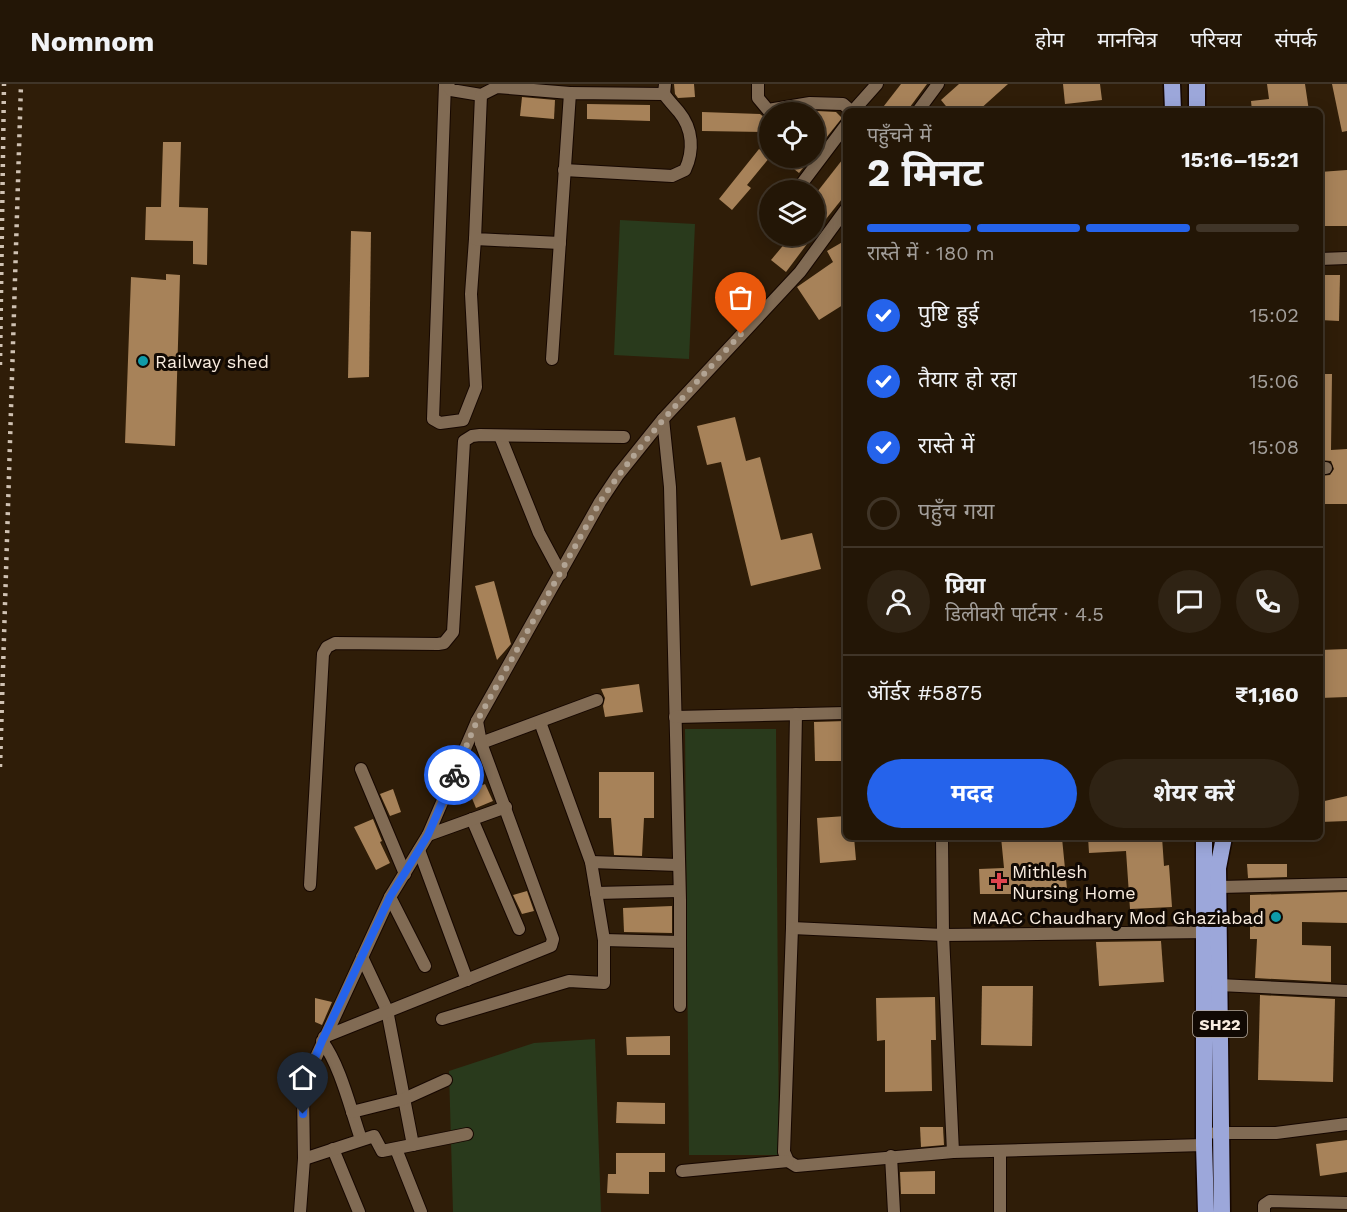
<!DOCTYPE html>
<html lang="hi">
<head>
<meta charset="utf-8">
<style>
  body { margin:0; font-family:"Work Sans","Noto Sans Devanagari",sans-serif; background:#2f2314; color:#f1f3f6; height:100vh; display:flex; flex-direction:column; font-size:22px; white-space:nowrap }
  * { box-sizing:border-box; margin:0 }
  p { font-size:20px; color:#a39f9b }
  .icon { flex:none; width:33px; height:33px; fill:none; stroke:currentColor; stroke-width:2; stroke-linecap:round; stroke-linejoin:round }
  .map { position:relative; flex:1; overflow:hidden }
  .drawer { position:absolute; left:843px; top:24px; width:480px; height:732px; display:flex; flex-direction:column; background:#231606; border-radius:9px; box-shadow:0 3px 15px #0003,0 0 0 2px #403528 }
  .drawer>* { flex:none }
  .buttons { position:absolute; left:759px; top:18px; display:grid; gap:12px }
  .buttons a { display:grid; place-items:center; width:66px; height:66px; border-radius:50%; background:#231606; box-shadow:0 3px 15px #0003,0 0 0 2px #403528; font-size:30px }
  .pin { position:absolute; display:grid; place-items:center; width:51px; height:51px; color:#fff; margin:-62px -26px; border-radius:50% 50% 50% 0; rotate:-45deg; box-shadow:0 0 6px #0007 }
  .pin .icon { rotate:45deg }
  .courier { position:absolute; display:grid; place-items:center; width:60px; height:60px; margin:-30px; border:4px solid #2563eb; border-radius:50%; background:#fff; color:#222; box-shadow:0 2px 8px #0007 }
  .summary em { font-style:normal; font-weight:700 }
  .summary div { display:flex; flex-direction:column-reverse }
  .summary { display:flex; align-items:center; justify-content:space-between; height:102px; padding:0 24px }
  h1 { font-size:39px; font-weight:700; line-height:45px }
  .bar { display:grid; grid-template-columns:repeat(4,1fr); gap:9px 6px; align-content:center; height:72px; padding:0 24px }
  .bar i { height:8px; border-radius:4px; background:#403528 }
  .bar .selected { background:#2563eb }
  .bar p { grid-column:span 4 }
  .line { display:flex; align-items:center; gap:15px; padding:0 24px; border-top:2px solid #403528 }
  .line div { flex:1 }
  .round { display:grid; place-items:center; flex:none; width:63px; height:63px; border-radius:32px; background:#2f2314 }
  ol { padding:0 24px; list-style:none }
  li { display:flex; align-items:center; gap:18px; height:66px }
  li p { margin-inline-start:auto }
  li .icon { padding:6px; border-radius:50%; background:#2563eb; color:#fff; stroke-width:4 }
  li:last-child { color:#a39f9b }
  li i { width:33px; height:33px; border:3px solid #403528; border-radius:50% }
  .primary-button { display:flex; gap:12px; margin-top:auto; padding:12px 24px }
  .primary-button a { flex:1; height:69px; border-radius:36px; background:#2563eb; color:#fff; font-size:24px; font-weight:700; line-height:69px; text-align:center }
  .primary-button a+a { background:#2f2314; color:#f1f3f6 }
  header { display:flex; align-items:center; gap:36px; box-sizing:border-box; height:84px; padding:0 30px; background:#231606; border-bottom:2px solid #403528 }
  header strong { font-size:28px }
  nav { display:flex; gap:33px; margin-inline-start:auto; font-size:21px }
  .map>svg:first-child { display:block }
  .green { fill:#293a1c }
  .building { fill:#a78259 }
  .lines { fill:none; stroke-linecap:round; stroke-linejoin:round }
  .minor-casing { stroke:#160700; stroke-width:14 }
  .trunk-casing { stroke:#160700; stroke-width:19 }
  .minor { stroke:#816b54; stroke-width:12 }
  .trunk { stroke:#9ca7da; stroke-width:16 }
  .rail { stroke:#cfc1b2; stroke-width:4.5; stroke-dasharray:3 6; stroke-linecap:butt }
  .done { stroke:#b2a494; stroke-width:6; stroke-dasharray:0 10.8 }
  .route { stroke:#2563eb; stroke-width:8 }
  .culture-dot { fill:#0f9aa8; stroke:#110903; stroke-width:2 }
  .health-dot { fill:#e0444e; stroke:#110903; stroke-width:2 }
  .labels { text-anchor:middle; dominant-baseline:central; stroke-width:6; stroke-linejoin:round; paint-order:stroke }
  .shield { fill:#110903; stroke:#b3a89d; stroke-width:1.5 }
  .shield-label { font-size:16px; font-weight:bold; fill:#f9ecdf }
  .poi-label { font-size:18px; fill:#f9ecdf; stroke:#110903; text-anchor:start }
</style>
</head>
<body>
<header>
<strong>Nomnom</strong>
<nav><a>होम</a><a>मानचित्र</a><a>परिचय</a><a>संपर्क</a></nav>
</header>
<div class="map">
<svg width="1347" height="1128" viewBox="0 0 1347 1128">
  <rect width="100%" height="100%" fill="#2f1d08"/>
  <g class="green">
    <path d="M620,136L695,140L689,275L614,271Z"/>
    <path d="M685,645H776L779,1071H689Z"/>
    <path d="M595,955L601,1128H453L449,987L534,959Z"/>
  </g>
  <g class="building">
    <path d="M674,0H694L695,13L678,14L675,10Z"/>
    <path d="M901,0H927L907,27H880Z"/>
    <path d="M959,0H1008L978,27H950L941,16Z"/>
    <path d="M1063,0H1100L1102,16L1065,20Z"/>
    <path d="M1267,0H1305L1309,27H1252L1251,17L1269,15Z"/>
    <path d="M1332,0H1347V47L1342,48Z"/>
    <path d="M522,13L555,16L554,35L520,32Z"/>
    <path d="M587,20L650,21V37L587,35Z"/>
    <path d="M817,27L836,28L842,34L814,69V31Z"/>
    <path d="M702,28L760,30L764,33V48L702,47Z"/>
    <path d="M163,58H181L179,123L208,124L207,181L193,180V157L145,156L146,123H161Z"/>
    <path d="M759,65L770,73L747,101L751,104L732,126L719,115Z"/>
    <path d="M846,71V110L814,150V112Z"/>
    <path d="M780,74H811L799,89Z"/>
    <path d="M1347,86V142H1320V88Z"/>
    <path d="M351,147L371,148L369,293L348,294Z"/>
    <path d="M791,152H813L786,188L771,176Z"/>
    <path d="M846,156V219L819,236L797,203L833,178L827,167Z"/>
    <path d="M166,190L180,191L175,362L125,359L131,193L166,196Z"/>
    <path d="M1320,191H1340L1339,237L1320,236Z"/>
    <path d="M1320,290H1332L1331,366L1347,365V420H1320V392L1330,391L1334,385L1331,377L1320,376Z"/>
    <path d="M735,333L746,377L760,373L781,456L812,449L821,485L751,502L721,378L707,381L697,342Z"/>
    <path d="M494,497L511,560L497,576L475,502Z"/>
    <path d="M1347,565V613L1320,614V566Z"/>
    <path d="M639,600L643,628L605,633L603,622L605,614L601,605Z"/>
    <path d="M846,637V677H815L814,638Z"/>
    <path d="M599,688H654V734H644L642,772L614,771L611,734H599Z"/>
    <path d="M485,700L493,717L476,724L469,707Z"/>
    <path d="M393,705L401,728L390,732L380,710Z"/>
    <path d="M1347,712V737L1320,738V718Z"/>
    <path d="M846,732V753H854L856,776L820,779L817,734Z"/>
    <path d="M373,735L382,757L380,758L390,779L376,786L354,743Z"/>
    <path d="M1001,753H1027V757L1062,754L1067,805L1020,808V810H980L979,785L1004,784Z"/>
    <path d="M1088,753H1162L1164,782L1169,781L1172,823L1130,825L1126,767L1089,769Z"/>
    <path d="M1247,780H1287V793L1248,794Z"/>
    <path d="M527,807L534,827L522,830L513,811Z"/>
    <path d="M1347,808V839L1302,838V861L1331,862V898L1255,894L1257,855H1250V811Z"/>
    <path d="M672,822V849L624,848L623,824Z"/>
    <path d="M1161,857L1164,898L1099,902L1096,858Z"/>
    <path d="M982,902H1033L1032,962L981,961Z"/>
    <path d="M1260,911L1335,915L1333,998L1258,996Z"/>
    <path d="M935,913L936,956H931L932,1007L885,1008V956L877,957L876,914Z"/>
    <path d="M315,914L332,918L322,941L315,938Z"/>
    <path d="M670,952V971H627L626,953Z"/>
    <path d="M617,1018L665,1019V1040L616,1039Z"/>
    <path d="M920,1043H943L944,1061L921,1063Z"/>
    <path d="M1347,1056V1088L1320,1092L1316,1060Z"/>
    <path d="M616,1069H665V1088H649V1110L607,1109L608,1090H616Z"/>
    <path d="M935,1087V1110H901L900,1088Z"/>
  </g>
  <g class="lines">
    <defs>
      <g id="minor">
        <path d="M445,0L433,335L440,339L463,336L476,303L471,210L475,155"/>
        <path d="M447,0L451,6L481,11L497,3L570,9"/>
        <path d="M758,0V14L768,26L810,19L843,20L851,27"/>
        <path d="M481,11L475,155L560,159"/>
        <path d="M853,27L877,0"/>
        <path d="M918,27L938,0"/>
        <path d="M564,86L672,92L685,86C694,67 693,45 679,28C674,22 669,17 664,10"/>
        <path d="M797,106L846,41"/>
        <path d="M1320,175L1347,174"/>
        <path d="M552,275L570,9L664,10L665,0"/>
        <path d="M663,335L670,403L680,816V922"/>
        <path d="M500,352L539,449L561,490"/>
        <path d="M1320,384H1326"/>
        <path d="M796,630L792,844L784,1068L788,1077L796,1082L953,1068L1204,1061"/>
        <path d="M675,633L846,629"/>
        <path d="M481,659L597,616"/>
        <path d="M361,685L405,790"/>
        <path d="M472,735L519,845"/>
        <path d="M428,751L506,723"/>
        <path d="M942,753L943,851L953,1068"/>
        <path d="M419,766L467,896"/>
        <path d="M591,778L678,781"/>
        <path d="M310,801L323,570L327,563L335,559L438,560L444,559L453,548L464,357L472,352L480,351L624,353"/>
        <path d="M1219,803L1347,800"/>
        <path d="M596,809L679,807"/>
        <path d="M390,813L425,882"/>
        <path d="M792,844L943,851L1211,848"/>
        <path d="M604,856L680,858"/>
        <path d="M362,873L387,926L413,1061"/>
        <path d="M1219,901L1347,907"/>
        <path d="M442,935L569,897L604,899V856L591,778L540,638"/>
        <path d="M324,953L551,862L553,855L481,659L477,637"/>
        <path d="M322,957C341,983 350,1024 361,1055"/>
        <path d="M352,1028L404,1015L446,996"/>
        <path d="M1215,1049H1276L1347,1040"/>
        <path d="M333,1065L359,1128"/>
        <path d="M396,1065L421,1128"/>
        <path d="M1000,1068V1128"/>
        <path d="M891,1072L894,1128"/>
        <path d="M304,1075L374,1052L382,1067L467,1050"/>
        <path d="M682,1087L788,1077"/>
        <path d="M300,1128L304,1075L303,1008L311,984L390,813L428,751L477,637L600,418L618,391L663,335L800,188L846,125"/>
        <path d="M1264,1128V1121L1270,1117L1347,1119"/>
      </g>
      <g id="trunk">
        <path d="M1172,0L1173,27"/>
        <path d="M1197,0V27"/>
        <path d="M1204,753V1061L1206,1128"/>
        <path d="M1222,1128L1218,784L1224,753"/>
      </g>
    </defs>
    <use href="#minor" class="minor-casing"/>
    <use href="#trunk" class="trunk-casing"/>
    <use href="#minor" class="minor"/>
    <use href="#trunk" class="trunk"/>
    <g class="rail">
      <path d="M0,281L4,0"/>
      <path d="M0,683L21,0"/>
    </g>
  </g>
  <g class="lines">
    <path class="done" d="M454,691L477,637L600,418C641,357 691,304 741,250"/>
    <path class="route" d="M303,1030L305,998L322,957L390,813L428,751L454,691"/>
  </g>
  <g class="culture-dot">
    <circle cx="143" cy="277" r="6"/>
    <circle cx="1276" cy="833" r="6"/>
  </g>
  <path class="health-dot" d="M996 788h6v6h6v6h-6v6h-6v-6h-6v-6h6z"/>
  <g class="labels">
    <rect class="shield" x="1193" y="927" width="54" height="26" rx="4.5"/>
    <g class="shield-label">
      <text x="1220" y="940">SH22</text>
    </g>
    <g class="poi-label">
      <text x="155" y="277">Railway shed</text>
      <text x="1012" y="787">Mithlesh<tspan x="1012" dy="21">Nursing Home</tspan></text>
      <text x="1264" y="833" text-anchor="end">MAAC Chaudhary Mod Ghaziabad</text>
    </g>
  </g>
</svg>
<div class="buttons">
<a><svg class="icon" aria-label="locate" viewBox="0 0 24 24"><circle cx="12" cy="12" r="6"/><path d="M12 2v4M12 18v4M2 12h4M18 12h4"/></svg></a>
<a><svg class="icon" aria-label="layers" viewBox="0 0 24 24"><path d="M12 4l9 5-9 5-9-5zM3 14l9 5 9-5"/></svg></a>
</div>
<div class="pin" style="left:741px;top:250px;background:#ea580c"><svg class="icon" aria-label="bag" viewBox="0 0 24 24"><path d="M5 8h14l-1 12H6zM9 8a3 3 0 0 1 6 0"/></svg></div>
<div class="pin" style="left:303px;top:1030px;background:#1f2937"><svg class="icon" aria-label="home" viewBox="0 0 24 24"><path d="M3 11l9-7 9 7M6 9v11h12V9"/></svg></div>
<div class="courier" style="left:454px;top:691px"><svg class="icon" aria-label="bike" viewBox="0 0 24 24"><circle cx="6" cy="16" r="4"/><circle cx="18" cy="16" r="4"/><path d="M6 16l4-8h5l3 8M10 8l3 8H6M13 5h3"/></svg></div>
<section class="drawer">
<div class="summary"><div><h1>2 मिनट</h1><p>पहुँचने में</p></div><em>15:16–15:21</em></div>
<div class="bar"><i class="selected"></i><i class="selected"></i><i class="selected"></i><i></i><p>रास्ते में · 180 m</p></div>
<ol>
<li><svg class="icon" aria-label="check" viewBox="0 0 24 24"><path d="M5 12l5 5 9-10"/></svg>पुष्टि हुई<p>15:02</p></li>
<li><svg class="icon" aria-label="check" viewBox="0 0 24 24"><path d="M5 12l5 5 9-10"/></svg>तैयार हो रहा<p>15:06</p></li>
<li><svg class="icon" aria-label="check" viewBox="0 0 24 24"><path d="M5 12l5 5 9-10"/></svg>रास्ते में<p>15:08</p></li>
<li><i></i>पहुँच गया</li>
</ol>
<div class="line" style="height:108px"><a class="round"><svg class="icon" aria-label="person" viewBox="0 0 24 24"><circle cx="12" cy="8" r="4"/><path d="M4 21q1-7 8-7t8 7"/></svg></a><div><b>प्रिया</b><p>डिलीवरी पार्टनर · 4.5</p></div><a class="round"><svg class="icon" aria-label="chat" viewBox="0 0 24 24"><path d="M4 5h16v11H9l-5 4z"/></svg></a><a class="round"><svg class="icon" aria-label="phone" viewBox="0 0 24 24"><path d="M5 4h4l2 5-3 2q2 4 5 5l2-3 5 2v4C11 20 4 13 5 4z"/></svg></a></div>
<div class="line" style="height:78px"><div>ऑर्डर #5875</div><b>₹1,160</b></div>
<div class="primary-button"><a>मदद</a><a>शेयर करें</a></div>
</section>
</div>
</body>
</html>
